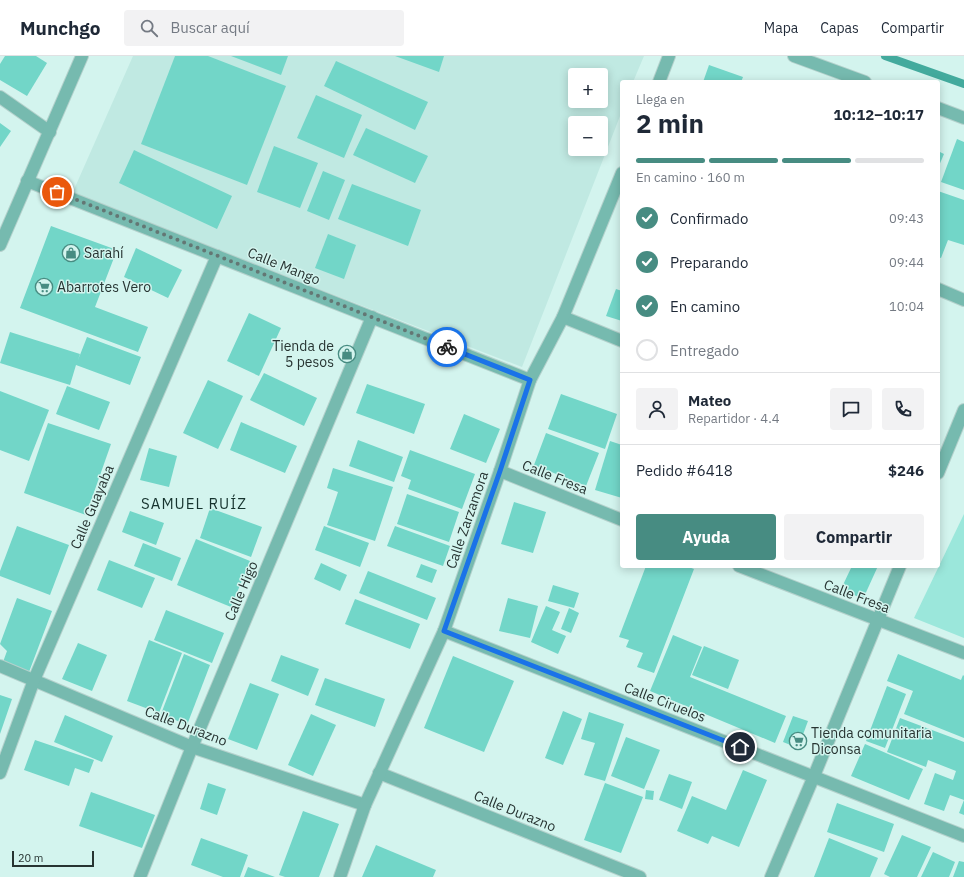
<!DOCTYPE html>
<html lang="es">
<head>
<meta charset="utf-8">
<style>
  body { margin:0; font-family:"IBM Plex Sans",sans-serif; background:#f2f2f3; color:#1f2937; height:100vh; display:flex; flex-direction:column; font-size:15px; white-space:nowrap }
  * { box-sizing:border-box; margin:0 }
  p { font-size:13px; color:#747a83 }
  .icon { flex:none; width:22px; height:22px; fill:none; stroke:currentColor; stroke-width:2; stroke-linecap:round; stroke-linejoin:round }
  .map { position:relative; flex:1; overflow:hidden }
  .details { position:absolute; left:620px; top:24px; width:320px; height:488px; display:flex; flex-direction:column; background:#fff; border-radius:4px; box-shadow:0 2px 10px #0003 }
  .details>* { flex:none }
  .buttons { position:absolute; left:568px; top:12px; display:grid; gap:8px }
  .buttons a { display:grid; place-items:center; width:40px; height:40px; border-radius:4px; background:#fff; box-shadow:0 2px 10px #0003; font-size:20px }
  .scale { position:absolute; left:12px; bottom:10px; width:82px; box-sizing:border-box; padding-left:4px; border:2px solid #273432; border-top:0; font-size:11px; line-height:14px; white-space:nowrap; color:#273432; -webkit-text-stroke:3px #d3f4ee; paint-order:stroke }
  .pin { position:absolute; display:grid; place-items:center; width:34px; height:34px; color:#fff; margin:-17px; border:2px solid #fff; border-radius:50%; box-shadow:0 1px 4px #0007 }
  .courier { position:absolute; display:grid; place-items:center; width:40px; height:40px; margin:-20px; border:3px solid #1a73e8; border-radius:50%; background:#fff; color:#222; box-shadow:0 1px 5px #0007 }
  .summary em { font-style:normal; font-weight:800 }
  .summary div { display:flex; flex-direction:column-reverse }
  .summary { display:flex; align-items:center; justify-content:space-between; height:68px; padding:0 16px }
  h1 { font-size:26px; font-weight:800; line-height:30px }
  .bar { display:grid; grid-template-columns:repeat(4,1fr); gap:6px 4px; align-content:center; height:48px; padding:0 16px }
  .bar i { height:5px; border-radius:3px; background:#e0e1e3 }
  .bar .active { background:#478c82 }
  .bar p { grid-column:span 4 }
  .line { display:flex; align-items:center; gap:10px; padding:0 16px; border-top:1px solid #e0e1e3 }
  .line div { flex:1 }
  .round { display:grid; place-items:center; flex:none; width:42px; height:42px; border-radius:4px; background:#f2f2f3 }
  ol { padding:0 16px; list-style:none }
  li { display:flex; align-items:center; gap:12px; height:44px }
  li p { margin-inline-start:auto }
  li .icon { padding:4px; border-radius:50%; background:#478c82; color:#fff; stroke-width:4 }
  li:last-child { color:#747a83 }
  li i { width:22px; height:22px; border:2px solid #e0e1e3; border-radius:50% }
  .primary-button { display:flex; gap:8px; margin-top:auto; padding:8px 16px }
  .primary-button a { flex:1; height:46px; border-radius:4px; background:#478c82; color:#fff; font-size:16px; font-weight:800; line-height:46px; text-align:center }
  .primary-button a+a { background:#f2f2f3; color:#1f2937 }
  header { display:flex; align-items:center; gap:24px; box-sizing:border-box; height:56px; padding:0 20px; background:#fff; border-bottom:1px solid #e0e1e3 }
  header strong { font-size:19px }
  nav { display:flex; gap:22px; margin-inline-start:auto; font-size:14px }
  .search { width:280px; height:36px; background:#f2f2f3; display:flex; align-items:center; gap:10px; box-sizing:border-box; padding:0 14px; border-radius:4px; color:#747a83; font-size:15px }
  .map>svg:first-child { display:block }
  .built { fill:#c0e9e2; fill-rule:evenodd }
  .green { fill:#9be7db }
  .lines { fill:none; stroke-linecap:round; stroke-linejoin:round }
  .stream { stroke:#43aa9d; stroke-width:8 }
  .building { fill:#72d6c8 }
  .minor-casing { stroke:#b4d1cc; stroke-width:14 }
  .minor { stroke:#76baaf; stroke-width:12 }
  .done { stroke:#637774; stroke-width:4; stroke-dasharray:0 7.2 }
  .route { stroke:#1a73e8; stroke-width:5 }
  .labels { text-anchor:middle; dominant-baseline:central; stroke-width:3; stroke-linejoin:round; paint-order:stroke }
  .poi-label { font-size:14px; fill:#273432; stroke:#d3f4ee; text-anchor:start }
  .street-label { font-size:14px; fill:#273432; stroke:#d3f4ee }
  .neighbourhood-label { font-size:15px; letter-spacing:1px; fill:#16332e; stroke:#d3f4ee }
</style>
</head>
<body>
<header>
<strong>Munchgo</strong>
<div class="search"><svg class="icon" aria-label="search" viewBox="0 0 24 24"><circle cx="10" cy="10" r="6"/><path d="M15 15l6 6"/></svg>Buscar aquí</div>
<nav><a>Mapa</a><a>Capas</a><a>Compartir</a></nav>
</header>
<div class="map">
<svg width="964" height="821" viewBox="0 0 964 821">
  <rect width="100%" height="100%" fill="#d3f4ee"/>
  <path class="built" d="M133,0H644L633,26H622V55L522,311L72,138ZM575,19H601V45H575ZM575,67H601V93H575Z"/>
  <path class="green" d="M964,458V582L914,562Z"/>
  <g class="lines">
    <path class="stream" d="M885,0L964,28"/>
  </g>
  <g class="building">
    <path d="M5,0H36L47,7L27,40L0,24V8Z"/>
    <path d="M175,0H208L286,30L247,129L141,88Z"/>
    <path d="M231,0H288L281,19Z"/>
    <path d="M395,0H444L439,16Z"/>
    <path d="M336,5L428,46L415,74L324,30Z"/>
    <path d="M709,9L743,21L741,26H703Z"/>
    <path d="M316,39L362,59L344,102L297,82Z"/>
    <path d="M0,67L11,75L0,91Z"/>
    <path d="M366,72L428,100L415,127L353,99Z"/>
    <path d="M957,83L964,86V134L941,126Z"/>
    <path d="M274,90L318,107L300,152L257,136Z"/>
    <path d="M134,94L232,140L217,173L119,127Z"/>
    <path d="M938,95L944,98L938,112Z"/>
    <path d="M323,115L345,124L329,164L307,155Z"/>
    <path d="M352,128L421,154L408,190L338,163Z"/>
    <path d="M938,135L964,144V189L948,184L941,202L938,201Z"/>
    <path d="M51,170L117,194L95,251L148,271L138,296L20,252Z"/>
    <path d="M328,178L356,189L344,223L315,212Z"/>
    <path d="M136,192L182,214L168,242L124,221Z"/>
    <path d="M616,233L622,235V265L606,260Z"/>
    <path d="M249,257L281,272L259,320L227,305Z"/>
    <path d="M10,276L80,298L78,304L87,281L141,301L130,329L76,309L70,329L0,307Z"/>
    <path d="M264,317L317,342L304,370L250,344Z"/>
    <path d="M208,324L243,340L218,393L183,377Z"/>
    <path d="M367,328L425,348L414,378L356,357Z"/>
    <path d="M67,330L110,346L99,374L56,358Z"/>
    <path d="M0,335L49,354L29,405L0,394Z"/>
    <path d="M561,338L617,358L605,393L548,373Z"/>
    <path d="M464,358L500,373L486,407L450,393Z"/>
    <path d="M241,366L297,390L285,417L230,394Z"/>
    <path d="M48,367L111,388L86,459L24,437Z"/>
    <path d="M546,377L599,397L586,430L534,409Z"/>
    <path d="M358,384L403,401L394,426L349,410Z"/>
    <path d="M610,385L622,389V442L595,434Z"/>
    <path d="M149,392L177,400L169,431L140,424Z"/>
    <path d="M410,394L475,418L462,453L408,433L411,424L401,420Z"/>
    <path d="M333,412L393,431L375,485L327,469L338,436L327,432Z"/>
    <path d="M407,438L459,456L449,486L397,468Z"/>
    <path d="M514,446L546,456L533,497L501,488Z"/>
    <path d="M210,452L262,471L251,501L200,482Z"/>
    <path d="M130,455L164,467L156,489L122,476Z"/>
    <path d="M17,470L69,489L50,539L0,520V515Z"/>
    <path d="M324,470L369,487L360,511L315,494Z"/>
    <path d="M395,470L450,490L443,510L387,490Z"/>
    <path d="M196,483L250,505L231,551L177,529Z"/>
    <path d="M143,487L181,502L172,525L134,510Z"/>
    <path d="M109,504L155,522L142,552L97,534Z"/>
    <path d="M321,507L347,519L340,535L314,523Z"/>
    <path d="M421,508L437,514L432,527L416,521Z"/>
    <path d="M646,510H686L694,513L654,617L637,611L643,597L626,591L629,584L619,581Z"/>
    <path d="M852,510H878L863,543L841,533Z"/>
    <path d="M368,515L436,542L427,564L359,537Z"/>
    <path d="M553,529L579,537L574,552L548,545Z"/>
    <path d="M17,542L52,555L29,616L3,606L7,595L0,588Z"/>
    <path d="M508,542L538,550L530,582L499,575Z"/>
    <path d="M355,543L420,568L410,593L345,568Z"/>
    <path d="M546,550L560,556L552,574L566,580L558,598L531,586Z"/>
    <path d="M569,552L579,557L571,577L561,573Z"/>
    <path d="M166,554L224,577L212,607L154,584Z"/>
    <path d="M673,579L702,591L690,621L786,660L775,687L650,635Z"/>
    <path d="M149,584L182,597L159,657L127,645Z"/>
    <path d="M78,587L107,599L92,635L62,623Z"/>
    <path d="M704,590L739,604L728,633L692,619Z"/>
    <path d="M184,598L210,609L187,669L161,658Z"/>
    <path d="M898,598L961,624L963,619L964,620V682L904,658L913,635L887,625Z"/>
    <path d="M281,599L319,613L308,640L271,625Z"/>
    <path d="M453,600L514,625L484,696L424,672Z"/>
    <path d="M325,622L385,643L375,671L315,649Z"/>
    <path d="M250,627L279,638L257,694L228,683Z"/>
    <path d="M887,630L906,638L885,692L866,685Z"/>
    <path d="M0,639L12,643L0,678Z"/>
    <path d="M563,655L582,663L563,709L545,702Z"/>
    <path d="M589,656L624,668L605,725L584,719L595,687L581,683Z"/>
    <path d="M311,658L336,669L313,720L288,709Z"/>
    <path d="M65,659L113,680L102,706L54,686Z"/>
    <path d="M793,660L808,665L798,692L783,686Z"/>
    <path d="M900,662L964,686V759L959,757L964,744L950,739L944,755L924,748L935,717L953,724L956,715L928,704L926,711L887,696Z"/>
    <path d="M626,681L660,694L644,733L611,720Z"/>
    <path d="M35,684L94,704L89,717L75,712L69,730L24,714Z"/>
    <path d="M865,688L923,713L909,744L851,720Z"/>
    <path d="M743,714L767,724L739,791L712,780L708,788L677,775L692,740L726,754Z"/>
    <path d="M669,718L692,726L682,753L659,744Z"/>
    <path d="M208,727L226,733L217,759L200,753Z"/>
    <path d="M605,727L643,741L621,797L584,784Z"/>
    <path d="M646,734L654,735L653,744L645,743Z"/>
    <path d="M91,736L155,759L142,792L79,770Z"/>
    <path d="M837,747L894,768L884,796L827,776Z"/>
    <path d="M303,755L339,768L319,821H285L279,819Z"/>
    <path d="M902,779L931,791L917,821H890L884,818Z"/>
    <path d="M201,782L248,799L240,821H223L191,809Z"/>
    <path d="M829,782L878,802L870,821H814Z"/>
    <path d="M376,789L436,814L433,821H362Z"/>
    <path d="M933,796L955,806L949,821H921Z"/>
    <path d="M959,805L964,806V821H953Z"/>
    <path d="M248,811L275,821H244Z"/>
  </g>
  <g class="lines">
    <defs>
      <g id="minor">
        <path d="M794,0L865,26"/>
        <path d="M659,26L669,0"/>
        <path d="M0,41L50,76"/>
        <path d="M938,52L964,62"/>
        <path d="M27,125L530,324"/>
        <path d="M0,189L82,0"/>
        <path d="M938,233L964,244"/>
        <path d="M563,261L622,285"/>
        <path d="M500,415L622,464"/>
        <path d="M938,417L964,354"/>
        <path d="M739,510L964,597"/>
        <path d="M444,575L964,780"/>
        <path d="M0,610L192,691L365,749"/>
        <path d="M0,717L34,624L217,200"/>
        <path d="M379,717L640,821"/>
        <path d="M140,821L192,691L372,261"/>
        <path d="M340,821L365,749L444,575L500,415L530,324L563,261L622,117"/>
        <path d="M771,821L814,720L900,510"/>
      </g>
    </defs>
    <use href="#minor" class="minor-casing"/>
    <use href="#minor" class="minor"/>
  </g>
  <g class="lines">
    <path class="done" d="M57,136L447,291"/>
    <path class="route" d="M447,291L530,324L500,415L444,575L740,691"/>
  </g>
  <defs>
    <symbol id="shop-ring" viewBox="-11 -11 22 22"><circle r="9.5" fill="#d3f4ee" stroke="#478c82" stroke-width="1.5"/><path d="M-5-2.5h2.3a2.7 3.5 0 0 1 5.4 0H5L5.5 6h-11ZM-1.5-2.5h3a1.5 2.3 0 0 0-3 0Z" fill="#478c82"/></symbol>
    <symbol id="supermarket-ring" viewBox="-11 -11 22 22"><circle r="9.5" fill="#d3f4ee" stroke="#478c82" stroke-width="1.5"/><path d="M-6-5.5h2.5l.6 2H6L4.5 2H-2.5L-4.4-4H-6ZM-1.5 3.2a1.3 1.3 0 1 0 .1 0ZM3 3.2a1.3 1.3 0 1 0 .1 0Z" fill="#478c82"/></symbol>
  </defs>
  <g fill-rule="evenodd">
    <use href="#shop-ring" x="61" y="187" width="20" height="20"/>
    <use href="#supermarket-ring" x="34" y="221" width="20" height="20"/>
    <use href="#shop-ring" x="337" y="288" width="20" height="20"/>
    <use href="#supermarket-ring" x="788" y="675" width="20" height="20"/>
  </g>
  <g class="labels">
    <g class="poi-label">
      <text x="84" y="197">Sarahí</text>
      <text x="57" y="231">Abarrotes Vero</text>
      <text x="334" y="290" text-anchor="end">Tienda de<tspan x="334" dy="16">5 pesos</tspan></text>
      <text x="811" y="677">Tienda comunitaria<tspan x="811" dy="16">Diconsa</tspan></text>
    </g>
    <g class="street-label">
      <text transform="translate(284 210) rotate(22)">Calle Mango</text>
      <text transform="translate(555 421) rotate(22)">Calle Fresa</text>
      <text transform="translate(92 451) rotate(-67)">Calle Guayaba</text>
      <text transform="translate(467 464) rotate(-71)">Calle Zarzamora</text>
      <text transform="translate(241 535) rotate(-67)">Calle Higo</text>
      <text transform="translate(857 540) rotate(21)">Calle Fresa</text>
      <text transform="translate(665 646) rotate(21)">Calle Ciruelos</text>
      <text transform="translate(186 670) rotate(21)">Calle Durazno</text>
      <text transform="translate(515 755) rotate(22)">Calle Durazno</text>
    </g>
    <g class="neighbourhood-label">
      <text x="194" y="447">SAMUEL RUÍZ</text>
    </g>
  </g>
</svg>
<div class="buttons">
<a>+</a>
<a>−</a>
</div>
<div class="scale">20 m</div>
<div class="pin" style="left:57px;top:136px;background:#ea580c"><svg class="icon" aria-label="bag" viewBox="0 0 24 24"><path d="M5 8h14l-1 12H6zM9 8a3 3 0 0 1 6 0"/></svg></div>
<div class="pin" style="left:740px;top:691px;background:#1f2937"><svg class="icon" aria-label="home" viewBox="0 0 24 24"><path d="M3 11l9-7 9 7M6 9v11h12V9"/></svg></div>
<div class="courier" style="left:447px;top:291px"><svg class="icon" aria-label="bike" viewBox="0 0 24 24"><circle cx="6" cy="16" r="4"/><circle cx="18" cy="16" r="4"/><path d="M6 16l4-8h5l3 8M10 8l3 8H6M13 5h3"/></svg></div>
<section class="details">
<div class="summary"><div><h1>2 min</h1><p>Llega en</p></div><em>10:12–10:17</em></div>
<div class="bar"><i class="active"></i><i class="active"></i><i class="active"></i><i></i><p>En camino · 160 m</p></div>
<ol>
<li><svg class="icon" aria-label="check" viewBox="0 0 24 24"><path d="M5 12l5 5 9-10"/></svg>Confirmado<p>09:43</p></li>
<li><svg class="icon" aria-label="check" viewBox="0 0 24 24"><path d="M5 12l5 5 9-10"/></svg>Preparando<p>09:44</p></li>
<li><svg class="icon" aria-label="check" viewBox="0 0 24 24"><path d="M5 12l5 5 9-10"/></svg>En camino<p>10:04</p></li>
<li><i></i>Entregado</li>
</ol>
<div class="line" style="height:72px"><a class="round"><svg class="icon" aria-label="person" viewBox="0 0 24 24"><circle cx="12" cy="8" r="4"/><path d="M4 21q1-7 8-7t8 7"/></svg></a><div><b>Mateo</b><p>Repartidor · 4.4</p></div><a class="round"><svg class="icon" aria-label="chat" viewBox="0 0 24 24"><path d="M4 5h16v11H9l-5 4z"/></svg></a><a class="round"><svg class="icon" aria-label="phone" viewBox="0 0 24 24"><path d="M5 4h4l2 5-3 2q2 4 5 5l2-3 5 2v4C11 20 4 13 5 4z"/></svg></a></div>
<div class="line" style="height:52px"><div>Pedido #6418</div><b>$246</b></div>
<div class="primary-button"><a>Ayuda</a><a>Compartir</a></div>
</section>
</div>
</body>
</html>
